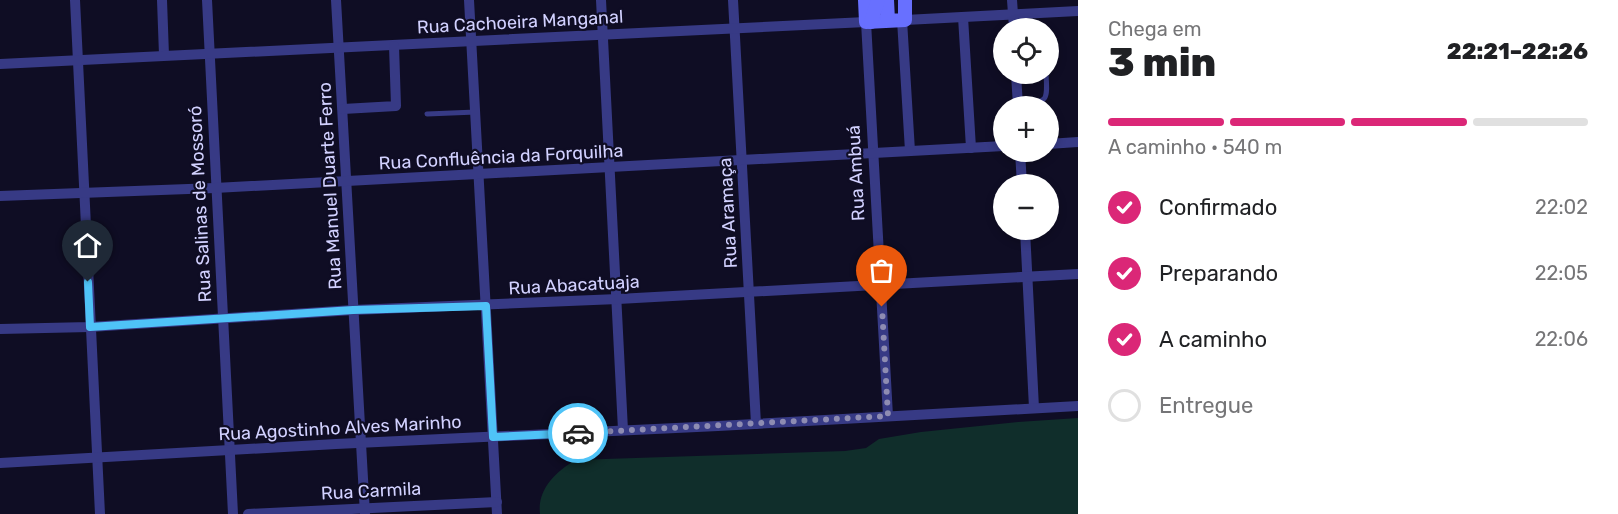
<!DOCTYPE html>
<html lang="pt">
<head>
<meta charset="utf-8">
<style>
  body { margin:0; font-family:Rubik,sans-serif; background:#f6f6f6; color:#202124; height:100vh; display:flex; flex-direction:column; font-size:22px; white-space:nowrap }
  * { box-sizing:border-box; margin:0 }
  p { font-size:20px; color:#757577 }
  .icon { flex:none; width:33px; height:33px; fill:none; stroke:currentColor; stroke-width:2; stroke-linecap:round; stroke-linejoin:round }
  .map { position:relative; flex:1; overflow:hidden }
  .panel { display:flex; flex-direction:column; background:#fff; width:540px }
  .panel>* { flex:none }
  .buttons { position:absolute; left:993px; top:18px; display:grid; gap:12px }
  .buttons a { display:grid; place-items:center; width:66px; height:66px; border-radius:50%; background:#fff; box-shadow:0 3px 9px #0003; font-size:30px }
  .pin { position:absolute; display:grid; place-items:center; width:51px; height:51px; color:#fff; margin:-62px -26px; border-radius:50% 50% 50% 0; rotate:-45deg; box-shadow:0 0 6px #0007 }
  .pin .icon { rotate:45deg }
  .courier { position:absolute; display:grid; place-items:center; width:60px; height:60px; margin:-30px; border:4px solid #4fc3f7; border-radius:50%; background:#fff; color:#222; box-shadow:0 2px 8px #0007 }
  .head em { font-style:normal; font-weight:800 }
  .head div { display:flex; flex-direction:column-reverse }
  .head { display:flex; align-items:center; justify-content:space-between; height:102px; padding:0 30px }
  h1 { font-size:39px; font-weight:800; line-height:45px }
  .bar { display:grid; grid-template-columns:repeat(4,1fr); gap:9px 6px; align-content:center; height:72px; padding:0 30px }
  .bar i { height:8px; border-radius:4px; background:#e0e0e0 }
  .bar .on { background:#db2777 }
  .bar p { grid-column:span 4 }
  ol { padding:0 30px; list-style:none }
  li { display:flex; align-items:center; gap:18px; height:66px }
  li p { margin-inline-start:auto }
  li .icon { padding:6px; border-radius:50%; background:#db2777; color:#fff; stroke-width:4 }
  li:last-child { color:#757577 }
  li i { width:33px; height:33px; border:3px solid #e0e0e0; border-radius:50% }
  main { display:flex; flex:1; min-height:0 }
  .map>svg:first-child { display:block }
  .green { fill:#102e2b }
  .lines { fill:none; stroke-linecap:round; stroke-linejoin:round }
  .lane { stroke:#373a85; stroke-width:5 }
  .street { stroke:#373a85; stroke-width:10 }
  .secondary { stroke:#6870ff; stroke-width:14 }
  .done { stroke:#8e8cb2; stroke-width:6; stroke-dasharray:0 10.8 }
  .route { stroke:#4fc3f7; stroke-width:8 }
  .labels { text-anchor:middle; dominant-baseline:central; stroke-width:4.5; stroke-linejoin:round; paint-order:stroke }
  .street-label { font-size:18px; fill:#d2d1ff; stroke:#0f0d24 }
</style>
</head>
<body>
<main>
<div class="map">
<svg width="1078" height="514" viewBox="0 0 1078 514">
  <rect width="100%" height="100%" fill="#0f0d24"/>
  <path class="green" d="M1078,418V514H540C537,489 556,472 575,460L845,451L866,448L879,439L921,432L1018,422Z"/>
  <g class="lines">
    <g class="lane">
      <path d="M1018,104C1047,101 1048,104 1046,74"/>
      <path d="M427,114L476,112"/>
    </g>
    <g class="street">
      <path d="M75,0L100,514"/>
      <path d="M162,0L164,55"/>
      <path d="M207,0L233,514"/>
      <path d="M336,0L365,514"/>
      <path d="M469,0L497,514"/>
      <path d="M601,0L623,430"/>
      <path d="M733,0L756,424"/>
      <path d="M1012,0L1014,28"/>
      <path d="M963,17L971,148"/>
      <path d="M902,20L910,151"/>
      <path d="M905,20L1078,11"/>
      <path d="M0,64L866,22L888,416"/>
      <path d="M1016,74L1018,106"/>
      <path d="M343,109L396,106L394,46"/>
      <path d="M1048,144L1078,142"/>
      <path d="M1020,152L1022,184"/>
      <path d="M0,196L215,188L1004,146"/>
      <path d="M1025,230L1034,408"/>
      <path d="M0,329L90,327L353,310L618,299L1078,274"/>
      <path d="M0,463L336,444L718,426L1078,406"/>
      <path d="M248,514L497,502"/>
    </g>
    <g class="secondary">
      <path d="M865,0L866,22L905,20V0"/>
      <path d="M887,0L888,20"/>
      <path d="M871,22L878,0"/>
    </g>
  </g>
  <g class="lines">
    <path class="done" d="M578,433L888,416L882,307"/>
    <path class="route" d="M88,282L90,327L353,310L486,306L493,437L578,433"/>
  </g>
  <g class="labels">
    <g class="street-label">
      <text transform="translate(520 22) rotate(-3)">Rua Cachoeira Manganal</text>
      <text transform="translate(501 157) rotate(-3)">Rua Confluência da Forquilha</text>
      <text transform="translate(856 173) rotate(-93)">Rua Ambuá</text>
      <text transform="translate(330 186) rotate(-93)">Rua Manuel Duarte Ferro</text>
      <text transform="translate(200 204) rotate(-93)">Rua Salinas de Mossoró</text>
      <text transform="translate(728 213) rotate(-93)">Rua Aramaça</text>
      <text transform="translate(574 285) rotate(-3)">Rua Abacatuaja</text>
      <text transform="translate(340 428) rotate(-3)">Rua Agostinho Alves Marinho</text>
      <text transform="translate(371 491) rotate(-3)">Rua Carmila</text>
    </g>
  </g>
</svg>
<div class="buttons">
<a><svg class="icon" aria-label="locate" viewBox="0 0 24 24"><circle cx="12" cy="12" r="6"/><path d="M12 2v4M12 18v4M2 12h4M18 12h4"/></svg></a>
<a>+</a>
<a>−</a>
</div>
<div class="pin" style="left:882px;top:307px;background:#ea580c"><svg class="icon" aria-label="bag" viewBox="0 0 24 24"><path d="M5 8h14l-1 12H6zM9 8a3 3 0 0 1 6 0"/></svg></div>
<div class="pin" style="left:88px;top:282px;background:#1f2937"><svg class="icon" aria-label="home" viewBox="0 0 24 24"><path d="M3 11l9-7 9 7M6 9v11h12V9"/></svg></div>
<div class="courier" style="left:578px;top:433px"><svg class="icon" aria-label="car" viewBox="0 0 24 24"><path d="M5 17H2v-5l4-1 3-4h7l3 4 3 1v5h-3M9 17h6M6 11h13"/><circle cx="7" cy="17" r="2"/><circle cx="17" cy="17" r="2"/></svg></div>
</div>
<section class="panel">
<div class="head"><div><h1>3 min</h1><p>Chega em</p></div><em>22:21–22:26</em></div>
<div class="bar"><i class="on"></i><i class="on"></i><i class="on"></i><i></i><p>A caminho · 540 m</p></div>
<ol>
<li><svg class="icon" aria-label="check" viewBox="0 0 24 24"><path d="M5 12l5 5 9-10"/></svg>Confirmado<p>22:02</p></li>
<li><svg class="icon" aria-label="check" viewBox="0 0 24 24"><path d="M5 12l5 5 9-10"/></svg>Preparando<p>22:05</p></li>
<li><svg class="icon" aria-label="check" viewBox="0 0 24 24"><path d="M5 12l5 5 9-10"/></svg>A caminho<p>22:06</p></li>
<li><i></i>Entregue</li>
</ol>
</section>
</main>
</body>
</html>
